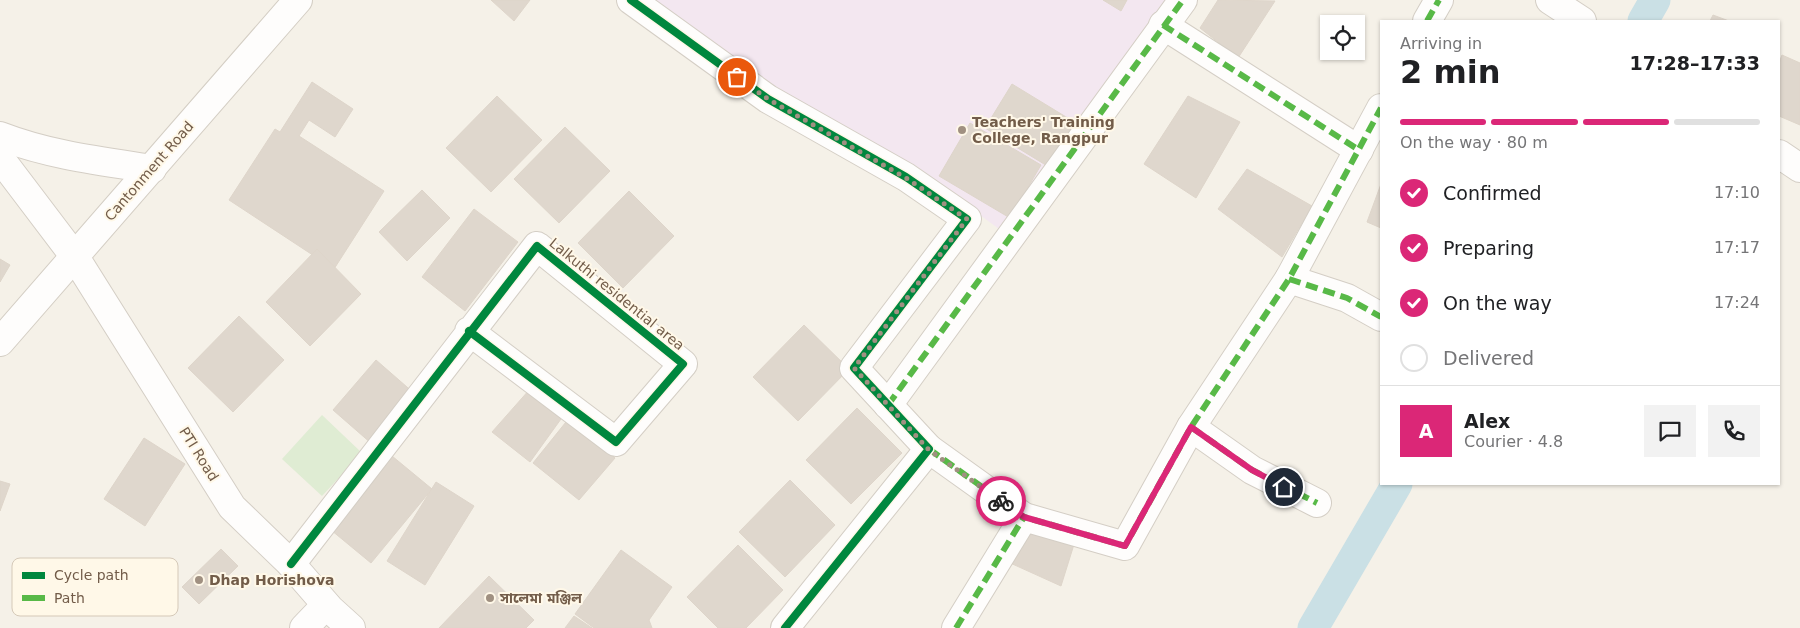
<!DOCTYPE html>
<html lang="en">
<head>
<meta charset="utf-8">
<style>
  body { margin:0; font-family:"DejaVu Sans","Noto Sans Bengali",sans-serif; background:#f2f2f2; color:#202124; height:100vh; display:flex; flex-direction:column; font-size:19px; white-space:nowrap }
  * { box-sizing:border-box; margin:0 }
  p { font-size:16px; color:#757577 }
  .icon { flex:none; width:28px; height:28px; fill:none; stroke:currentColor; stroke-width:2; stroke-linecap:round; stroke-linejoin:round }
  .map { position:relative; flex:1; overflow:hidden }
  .side { position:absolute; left:1380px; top:20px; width:400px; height:465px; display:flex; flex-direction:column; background:#fff; border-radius:0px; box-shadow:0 1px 4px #0004 }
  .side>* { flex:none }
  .controls { position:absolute; left:1320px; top:15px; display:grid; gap:10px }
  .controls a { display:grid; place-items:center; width:45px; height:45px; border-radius:0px; background:#fff; box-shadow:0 1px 4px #0004; font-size:25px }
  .pin { position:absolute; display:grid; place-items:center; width:42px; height:42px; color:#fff; margin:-21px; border:2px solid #fff; border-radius:50%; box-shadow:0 1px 5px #0007 }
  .courier { position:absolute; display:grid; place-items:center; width:50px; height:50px; margin:-25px; border:4px solid #db2777; border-radius:50%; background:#fff; color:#222; box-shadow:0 1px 6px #0007 }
  .overview em { font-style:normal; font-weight:700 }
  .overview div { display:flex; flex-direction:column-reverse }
  .overview { display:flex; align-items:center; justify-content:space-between; height:85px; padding:0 20px }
  h1 { font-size:32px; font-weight:700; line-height:38px }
  .bar { display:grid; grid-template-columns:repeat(4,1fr); gap:8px 5px; align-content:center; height:60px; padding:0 20px }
  .bar i { height:6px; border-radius:4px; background:#e0e0e0 }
  .bar .current { background:#db2777 }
  .bar p { grid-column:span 4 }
  .line { display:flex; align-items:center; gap:12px; padding:0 20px; border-top:1px solid #e0e0e0 }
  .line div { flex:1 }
  .round { display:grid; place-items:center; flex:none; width:52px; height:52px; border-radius:0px; background:#f2f2f2 }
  ol { padding:0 20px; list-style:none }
  li { display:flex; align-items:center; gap:15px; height:55px }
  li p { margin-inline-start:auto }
  li .icon { padding:5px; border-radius:50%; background:#db2777; color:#fff; stroke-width:4 }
  li:last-child { color:#757577 }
  li i { width:28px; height:28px; border:2px solid #e0e0e0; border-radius:50% }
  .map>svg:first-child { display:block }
  .education { fill:#f3e7f0 }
  .green { fill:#dfecd3 }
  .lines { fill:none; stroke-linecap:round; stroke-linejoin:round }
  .canal { stroke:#cae0e5; stroke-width:31 }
  .building { fill:#dfd7cd; stroke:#ded5ca }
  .minor-casing { stroke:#d4cec5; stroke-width:30 }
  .secondary-casing { stroke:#d4cec4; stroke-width:30 }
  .minor { stroke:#fefdfc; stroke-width:28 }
  .secondary { stroke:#fefdfc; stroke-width:28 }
  .quiet { stroke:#58b947; stroke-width:6; stroke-dasharray:12 6; stroke-linecap:butt }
  .cycleway-casing { stroke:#fff8e8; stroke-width:11 }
  .cycleway { stroke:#00873e; stroke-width:8 }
  .done { stroke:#a09081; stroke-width:5; stroke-dasharray:0 9 }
  .route { stroke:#db2777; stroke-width:6 }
  .poi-dot { fill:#a09081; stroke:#fff8e8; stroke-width:2 }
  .labels { text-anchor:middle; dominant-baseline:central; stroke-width:4; stroke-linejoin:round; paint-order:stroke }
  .poi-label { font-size:14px; font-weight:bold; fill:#725c49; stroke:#fff8e8; text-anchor:start }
  .street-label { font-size:14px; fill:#725c49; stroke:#fff8e8 }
  .key { fill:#fff8e8; stroke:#d5c9b8; stroke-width:1 }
  .key-label { font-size:14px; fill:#725c49 }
</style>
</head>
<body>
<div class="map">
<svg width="1800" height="628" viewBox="0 0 1800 628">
  <rect width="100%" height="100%" fill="#f5f1e8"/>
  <path class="education" d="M643,0H1174L1006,234L914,167L772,94Z"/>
  <path class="green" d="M322,415L362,453L322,496L282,459Z"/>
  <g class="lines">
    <g class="canal">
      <path d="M1643,21L1655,0"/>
      <path d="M1313,628L1397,484"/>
    </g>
  </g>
  <g class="building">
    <path d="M491,0H530L514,21Z"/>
    <path d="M1103,0H1127L1121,11Z"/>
    <path d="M1218,0L1275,1L1238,58L1200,28Z"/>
    <path d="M1713,15L1729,21H1710Z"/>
    <path d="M1782,55L1800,63V125L1779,116V63Z"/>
    <path d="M312,82L353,109L335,137L309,120L299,136L384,191L334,269L229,200L275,129L280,132Z"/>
    <path d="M1012,84L1076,123L1049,167L985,128Z"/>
    <path d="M497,96L542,140L491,192L446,148Z"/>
    <path d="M1188,96L1240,122L1196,198L1144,164Z"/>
    <path d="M970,123L1041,165L1010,218L939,176Z"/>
    <path d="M565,127L610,171L559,223L514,179Z"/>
    <path d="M1247,169L1312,206L1282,257L1218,209Z"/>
    <path d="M1381,184V228L1367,222Z"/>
    <path d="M422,190L450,218L407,261L379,232Z"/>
    <path d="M629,191L674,236L623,288L578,243Z"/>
    <path d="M474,209L518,242L465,311L422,277Z"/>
    <path d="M317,249L361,294L310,346L266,302Z"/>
    <path d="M0,259L10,265L0,282Z"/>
    <path d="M239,316L284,360L233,412L188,368Z"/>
    <path d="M804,325L849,369L798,421L753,377Z"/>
    <path d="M376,360L415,394L372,444L333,410Z"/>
    <path d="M530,389L566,412L530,462L492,432Z"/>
    <path d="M857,408L902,453L851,504L806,460Z"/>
    <path d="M570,417L615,458L579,500L533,463Z"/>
    <path d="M144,438L185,464L145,526L104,499Z"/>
    <path d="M392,456L432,489L371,563L331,530Z"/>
    <path d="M790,480L835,525L785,577L739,532Z"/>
    <path d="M0,481L10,484L0,511Z"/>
    <path d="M436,482L474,506L425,585L387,561Z"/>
    <path d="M1036,523L1076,538L1061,586L1008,562Z"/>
    <path d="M738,545L783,590L746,628H718L687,597Z"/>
    <path d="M221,549L238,566L199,604L182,587Z"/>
    <path d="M621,550L672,587L649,620L652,628H594L575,614Z"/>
    <path d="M489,576L534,620L526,628H439Z"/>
    <path d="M574,616L592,628H565Z"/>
  </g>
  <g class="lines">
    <defs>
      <g id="minor">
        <path d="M631,0L768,99L906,177L967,219L854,368L929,449L785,628"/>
        <path d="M1550,0L1582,21"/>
        <path d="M1427,21L1439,0"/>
        <path d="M1163,25L1359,150"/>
        <path d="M0,136C49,155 100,161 152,169"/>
        <path d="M1779,154L1800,168"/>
        <path d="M0,158L75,257L232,507L291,564L330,609L351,628"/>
        <path d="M1289,279L1347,298L1381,317"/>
        <path d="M888,405L1183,0"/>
        <path d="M1191,427L1252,470L1317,503"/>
        <path d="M929,449L1024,517L1125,546L1191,427L1289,279L1381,108"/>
        <path d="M291,564L537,246L683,364L616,442L469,331"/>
        <path d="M304,628L326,605"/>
        <path d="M956,628L1024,517"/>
      </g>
      <path id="secondary" d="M0,342L298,0"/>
    </defs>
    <use href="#minor" class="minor-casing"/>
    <use href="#secondary" class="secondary-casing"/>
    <use href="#minor" class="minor"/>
    <use href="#secondary" class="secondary"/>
    <g class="quiet">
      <path d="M1427,21L1439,0"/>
      <path d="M1163,25L1359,150"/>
      <path d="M1289,279L1347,298L1381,317"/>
      <path d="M888,405L1183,0"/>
      <path d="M1191,427L1252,470L1317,503"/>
      <path d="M929,449L1024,517L1125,546L1191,427L1289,279L1381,108"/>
      <path d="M956,628L1024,517"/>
    </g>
    <defs>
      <g id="cycleway">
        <path d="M631,0L768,99L906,177L967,219L854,368L929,449L785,628"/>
        <path d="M291,564L537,246L683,364L616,442L469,331"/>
      </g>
    </defs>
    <use href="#cycleway" class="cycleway-casing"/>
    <use href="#cycleway" class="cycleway"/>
  </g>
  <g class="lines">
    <path class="done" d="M737,77L768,99L906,178L967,219L854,368L929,450L1001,501"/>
    <path class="route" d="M1001,501L1024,517L1125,546L1191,427L1252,470L1284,487"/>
  </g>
  <g class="poi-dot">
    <circle cx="962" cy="130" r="5"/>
    <circle cx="199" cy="580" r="5"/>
    <circle cx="490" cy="598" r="5"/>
  </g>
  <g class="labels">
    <g class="poi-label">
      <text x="972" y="122">Teachers' Training<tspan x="972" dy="16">College, Rangpur</tspan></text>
      <text x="209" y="580">Dhap Horishova</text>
      <text x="500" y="598">সালেমা মঞ্জিল</text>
    </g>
    <g class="street-label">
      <text transform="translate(149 171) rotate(-49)">Cantonment Road</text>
      <text transform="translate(617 294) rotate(39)">Lalkuthi residential area</text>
      <text transform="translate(199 454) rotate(58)">PTI Road</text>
    </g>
  </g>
  <rect x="12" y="558" width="166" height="58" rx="8" class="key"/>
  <rect x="22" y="572" width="23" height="7" fill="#00873e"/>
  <rect x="22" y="595" width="23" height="6" fill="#58b947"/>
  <g class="key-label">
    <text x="54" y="580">Cycle path</text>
    <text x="54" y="603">Path</text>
  </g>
</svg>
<div class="controls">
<a><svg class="icon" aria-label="locate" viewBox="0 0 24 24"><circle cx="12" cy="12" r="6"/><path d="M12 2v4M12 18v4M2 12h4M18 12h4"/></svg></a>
</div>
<div class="pin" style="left:737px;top:77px;background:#ea580c"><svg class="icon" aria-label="bag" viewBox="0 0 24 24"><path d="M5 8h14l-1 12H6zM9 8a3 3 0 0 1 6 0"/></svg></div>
<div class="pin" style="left:1284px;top:487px;background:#1f2937"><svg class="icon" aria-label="home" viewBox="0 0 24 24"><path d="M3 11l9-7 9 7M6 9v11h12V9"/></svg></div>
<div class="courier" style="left:1001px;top:501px"><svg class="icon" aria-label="bike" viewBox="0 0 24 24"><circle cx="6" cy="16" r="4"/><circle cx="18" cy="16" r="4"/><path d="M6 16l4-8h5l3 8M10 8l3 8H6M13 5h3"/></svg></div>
<section class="side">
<div class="overview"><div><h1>2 min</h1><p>Arriving in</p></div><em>17:28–17:33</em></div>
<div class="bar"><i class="current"></i><i class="current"></i><i class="current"></i><i></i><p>On the way · 80 m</p></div>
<ol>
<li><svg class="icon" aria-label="check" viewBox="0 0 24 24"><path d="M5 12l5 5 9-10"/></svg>Confirmed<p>17:10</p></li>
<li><svg class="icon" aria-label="check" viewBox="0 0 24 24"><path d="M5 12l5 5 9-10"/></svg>Preparing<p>17:17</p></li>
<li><svg class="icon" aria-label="check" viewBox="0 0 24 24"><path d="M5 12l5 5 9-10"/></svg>On the way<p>17:24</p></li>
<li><i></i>Delivered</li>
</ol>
<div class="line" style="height:90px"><b class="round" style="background:#db2777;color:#fff">A</b><div><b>Alex</b><p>Courier · 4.8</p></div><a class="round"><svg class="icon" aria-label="chat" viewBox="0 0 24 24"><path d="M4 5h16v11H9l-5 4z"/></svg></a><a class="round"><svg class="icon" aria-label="phone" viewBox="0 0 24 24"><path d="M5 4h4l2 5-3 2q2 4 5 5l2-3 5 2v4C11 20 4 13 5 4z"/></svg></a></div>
</section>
</div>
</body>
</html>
